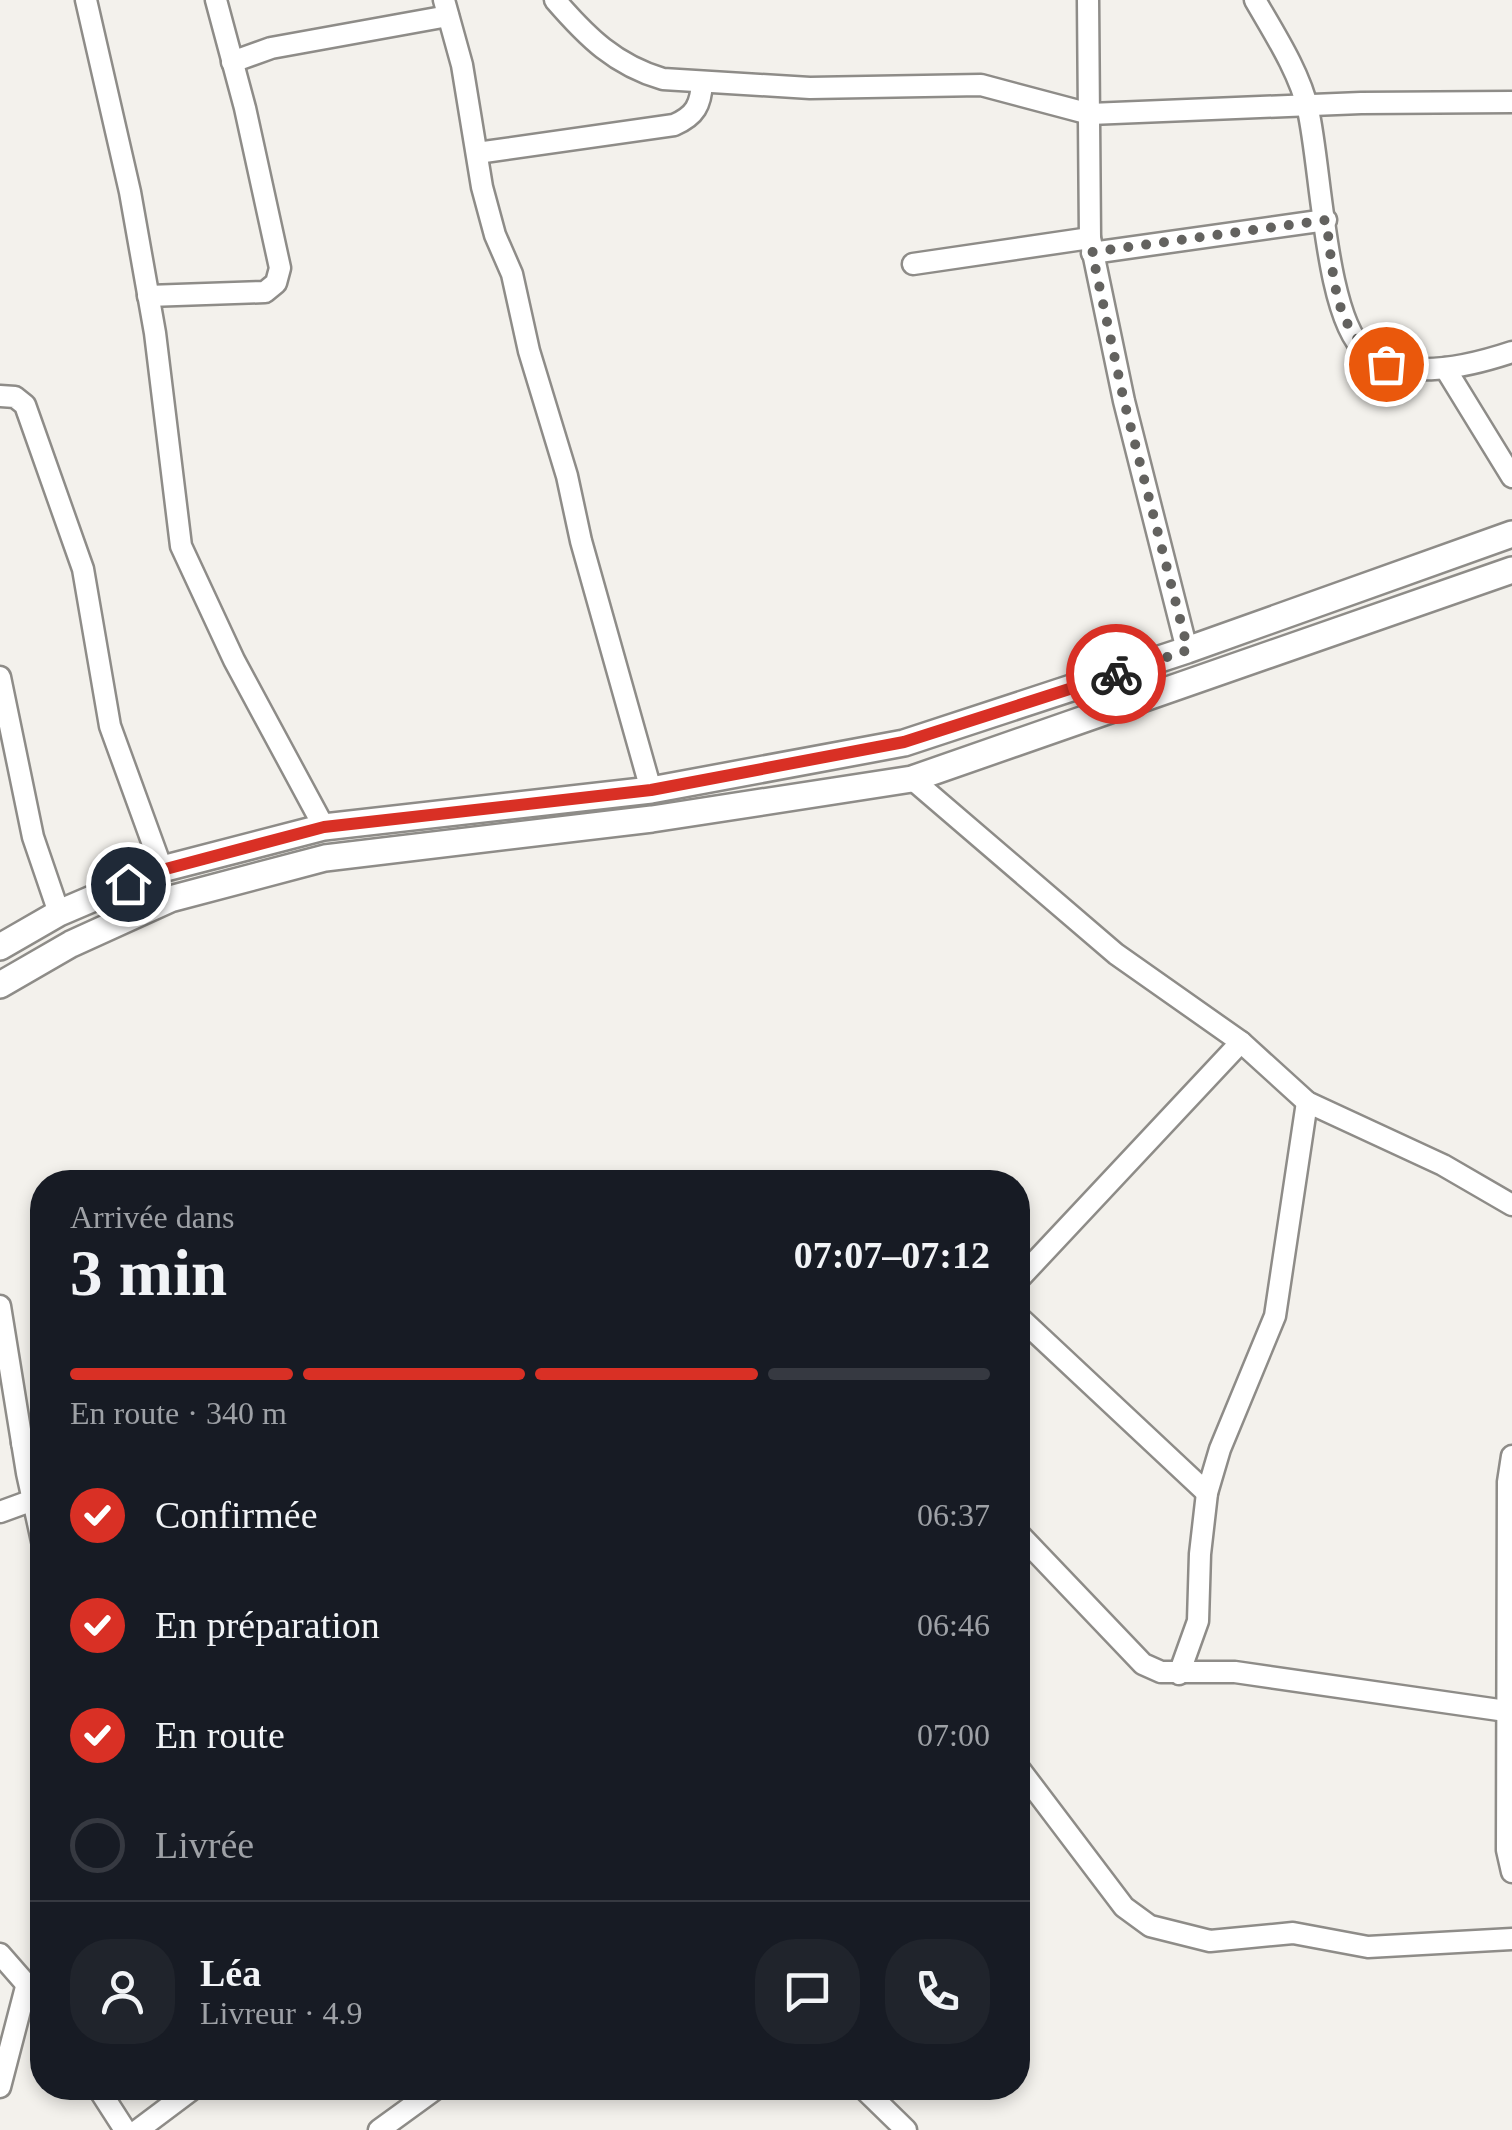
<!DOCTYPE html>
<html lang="fr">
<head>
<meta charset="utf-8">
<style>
  body { margin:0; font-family:"Times New Roman",serif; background:#20242c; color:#f1f3f6; height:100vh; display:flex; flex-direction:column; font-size:38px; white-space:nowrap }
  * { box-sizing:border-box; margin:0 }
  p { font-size:32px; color:#9ea1a6 }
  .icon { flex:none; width:55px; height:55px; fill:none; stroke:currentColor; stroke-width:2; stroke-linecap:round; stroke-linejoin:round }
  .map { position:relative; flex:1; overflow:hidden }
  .details { position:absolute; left:30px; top:1170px; width:1000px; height:930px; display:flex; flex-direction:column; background:#171b24; border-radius:40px; box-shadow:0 5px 15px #0003 }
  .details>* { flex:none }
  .pin { position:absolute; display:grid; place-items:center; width:85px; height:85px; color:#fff; margin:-42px; border:5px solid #fff; border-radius:50%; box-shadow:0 2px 10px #0007 }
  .courier { position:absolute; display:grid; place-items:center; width:100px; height:100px; margin:-50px; border:8px solid #d93025; border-radius:50%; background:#fff; color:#222; box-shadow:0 2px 12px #0007 }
  .overview em { font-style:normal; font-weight:700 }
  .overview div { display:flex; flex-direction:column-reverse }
  .overview { display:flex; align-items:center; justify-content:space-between; height:170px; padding:0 40px }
  h1 { font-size:65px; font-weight:700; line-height:75px }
  .bar { display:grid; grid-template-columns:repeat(4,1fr); gap:15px 10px; align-content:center; height:120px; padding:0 40px }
  .bar i { height:12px; border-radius:8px; background:#363941 }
  .bar .selected { background:#d93025 }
  .bar p { grid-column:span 4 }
  .line { display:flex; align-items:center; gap:25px; padding:0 40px; border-top:2px solid #363941 }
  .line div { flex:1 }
  .round { display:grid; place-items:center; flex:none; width:105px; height:105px; border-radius:40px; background:#20242c }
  ol { padding:0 40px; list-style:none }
  li { display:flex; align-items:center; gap:30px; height:110px }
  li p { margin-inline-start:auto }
  li .icon { padding:10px; border-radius:50%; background:#d93025; color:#fff; stroke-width:4 }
  li:last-child { color:#9ea1a6 }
  li i { width:55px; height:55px; border:5px solid #363941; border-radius:50% }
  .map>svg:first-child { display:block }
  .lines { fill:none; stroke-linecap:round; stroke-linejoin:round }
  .minor-casing { stroke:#8e8c88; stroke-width:25 }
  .tertiary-casing { stroke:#8e8c88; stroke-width:30 }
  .minor { stroke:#fff; stroke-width:20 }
  .tertiary { stroke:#fff; stroke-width:25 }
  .done { stroke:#63625f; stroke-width:10; stroke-dasharray:0 18 }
  .route { stroke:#d93025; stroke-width:12 }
</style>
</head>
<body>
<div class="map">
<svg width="1512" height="2130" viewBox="0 0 1512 2130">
  <rect width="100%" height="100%" fill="#f3f1ec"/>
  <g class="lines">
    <defs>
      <g id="minor">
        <path d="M86,0L130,192L155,333L181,546L234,660L324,827"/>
        <path d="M444,0L462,65L482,187L495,235L512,274L529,351L567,476L581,541L651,790"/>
        <path d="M555,0C587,37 615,65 663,79L810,88L981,85L1090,114L1361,103L1512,102"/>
        <path d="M1088,0L1090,238L1124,401L1187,650"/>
        <path d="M1255,0C1274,33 1300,73 1308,110C1321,165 1325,318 1365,351C1404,383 1470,366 1512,352"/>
        <path d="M232,62L271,48L448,16"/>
        <path d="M477,153L674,125C695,116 701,105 702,82"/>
        <path d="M1092,253L1326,220"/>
        <path d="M913,264L1090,238"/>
        <path d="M148,296L265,292L276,283L280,268L245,108L216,0"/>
        <path d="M1445,368L1512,477"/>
        <path d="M0,396L15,397L25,405L83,569L110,726L162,869"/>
        <path d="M0,677L33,837L59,913"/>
        <path d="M912,779L1116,954L1241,1042L1307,1102L1443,1165L1512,1205"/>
        <path d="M1018,1280L1241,1042"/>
        <path d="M0,1306L27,1473L42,1541"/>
        <path d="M1018,1316L1207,1493"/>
        <path d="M22,1443H42"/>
        <path d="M1512,1456L1508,1482L1507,1850L1512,1872"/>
        <path d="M0,1512L33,1500"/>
        <path d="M1018,1533L1143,1664L1161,1672H1235L1506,1711"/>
        <path d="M1179,1674L1198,1621L1200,1554L1207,1493L1220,1449L1275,1316L1307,1102"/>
        <path d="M1018,1767L1124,1907L1150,1926L1210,1941L1293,1933L1368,1947L1512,1939"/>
        <path d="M0,1954L42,2002"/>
        <path d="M0,2087L26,1987"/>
        <path d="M98,2088L125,2130"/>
        <path d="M863,2088L906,2130"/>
        <path d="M138,2130L194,2088"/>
        <path d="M379,2130L437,2088"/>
      </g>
      <g id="tertiary">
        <path d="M0,947L59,913L162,869L324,827L651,790L904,743L1187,650L1512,534"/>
        <path d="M0,985L71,944L170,899L325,858L652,819L912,779L1512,570"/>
      </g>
    </defs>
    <use href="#minor" class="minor-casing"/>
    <use href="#tertiary" class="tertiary-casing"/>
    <use href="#minor" class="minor"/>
    <use href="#tertiary" class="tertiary"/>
  </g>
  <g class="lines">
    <path class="done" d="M1116,674L1188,650L1124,401L1092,252L1326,220C1335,279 1331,330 1386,364"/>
    <path class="route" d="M128,884L162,870L324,827L651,790L904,742L1116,674"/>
  </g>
</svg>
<div class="pin" style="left:1386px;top:364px;background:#ea580c"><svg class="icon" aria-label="bag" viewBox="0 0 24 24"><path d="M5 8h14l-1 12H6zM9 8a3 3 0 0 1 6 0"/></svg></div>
<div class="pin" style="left:128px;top:884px;background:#1f2937"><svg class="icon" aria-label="home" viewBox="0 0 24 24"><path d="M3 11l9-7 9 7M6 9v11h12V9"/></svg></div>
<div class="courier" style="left:1116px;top:674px"><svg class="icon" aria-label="bike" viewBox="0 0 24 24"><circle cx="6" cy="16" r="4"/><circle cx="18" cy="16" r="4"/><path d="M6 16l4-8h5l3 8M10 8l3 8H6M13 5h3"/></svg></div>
<section class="details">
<div class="overview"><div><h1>3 min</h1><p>Arrivée dans</p></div><em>07:07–07:12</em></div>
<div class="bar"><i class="selected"></i><i class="selected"></i><i class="selected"></i><i></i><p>En route · 340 m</p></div>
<ol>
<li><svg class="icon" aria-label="check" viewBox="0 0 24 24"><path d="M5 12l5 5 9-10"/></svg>Confirmée<p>06:37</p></li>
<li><svg class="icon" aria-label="check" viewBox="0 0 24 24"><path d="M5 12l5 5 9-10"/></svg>En préparation<p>06:46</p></li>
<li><svg class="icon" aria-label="check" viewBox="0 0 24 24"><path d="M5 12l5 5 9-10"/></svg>En route<p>07:00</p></li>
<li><i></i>Livrée</li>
</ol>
<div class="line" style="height:180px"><a class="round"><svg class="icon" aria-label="person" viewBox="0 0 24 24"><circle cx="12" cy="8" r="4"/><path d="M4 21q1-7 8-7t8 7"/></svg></a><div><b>Léa</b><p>Livreur · 4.9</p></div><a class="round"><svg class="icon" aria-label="chat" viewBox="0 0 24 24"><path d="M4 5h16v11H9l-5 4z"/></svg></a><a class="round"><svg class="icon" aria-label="phone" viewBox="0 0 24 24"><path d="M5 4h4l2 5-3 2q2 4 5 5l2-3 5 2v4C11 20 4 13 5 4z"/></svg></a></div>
</section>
</div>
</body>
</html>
